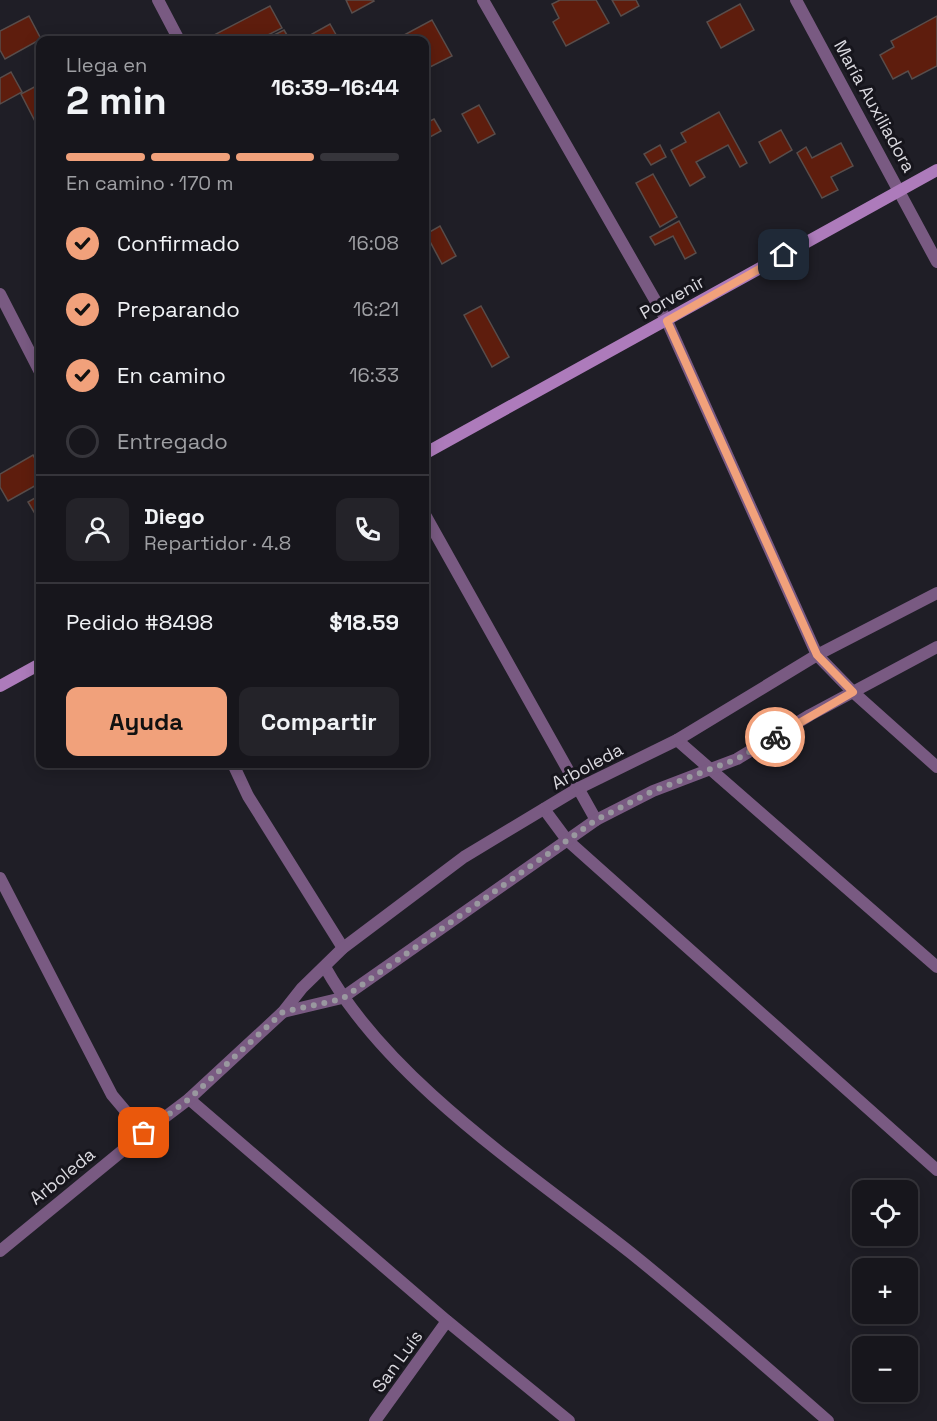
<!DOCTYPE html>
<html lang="es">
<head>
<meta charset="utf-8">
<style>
  body { margin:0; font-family:"Space Grotesk",sans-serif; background:#242329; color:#f1f3f6; height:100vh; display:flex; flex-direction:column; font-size:22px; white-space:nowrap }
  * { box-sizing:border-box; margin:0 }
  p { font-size:20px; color:#9e9fa3 }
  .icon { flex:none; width:33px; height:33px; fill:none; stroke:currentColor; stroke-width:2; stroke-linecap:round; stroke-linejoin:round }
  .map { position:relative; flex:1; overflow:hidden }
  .drawer { position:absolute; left:36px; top:36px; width:393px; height:732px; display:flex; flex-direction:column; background:#17161c; border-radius:12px; box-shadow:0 3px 15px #0003,0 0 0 2px #36353b }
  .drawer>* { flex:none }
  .tools { position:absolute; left:852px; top:1180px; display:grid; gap:12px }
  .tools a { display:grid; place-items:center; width:66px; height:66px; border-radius:12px; background:#17161c; box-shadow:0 3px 15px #0003,0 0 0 2px #36353b; font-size:30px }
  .pin { position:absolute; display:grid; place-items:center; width:51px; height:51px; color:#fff; margin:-26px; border-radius:12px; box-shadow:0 3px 9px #0006 }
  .courier { position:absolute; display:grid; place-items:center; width:60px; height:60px; margin:-30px; border:4px solid #f1a17b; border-radius:50%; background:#fff; color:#222; box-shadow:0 2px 8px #0007 }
  .overview em { font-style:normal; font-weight:600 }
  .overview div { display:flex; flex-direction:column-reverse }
  .overview { display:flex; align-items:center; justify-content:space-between; height:102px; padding:0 30px }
  h1 { font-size:39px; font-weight:600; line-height:45px }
  .bar { display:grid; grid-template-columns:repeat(4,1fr); gap:9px 6px; align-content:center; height:72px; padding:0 30px }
  .bar i { height:8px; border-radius:4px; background:#36353b }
  .bar .active { background:#f1a17b }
  .bar p { grid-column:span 4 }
  .line { display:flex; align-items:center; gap:15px; padding:0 30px; border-top:2px solid #36353b }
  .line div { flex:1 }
  .round { display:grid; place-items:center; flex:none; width:63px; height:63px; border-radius:12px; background:#242329 }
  ol { padding:0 30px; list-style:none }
  li { display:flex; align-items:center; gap:18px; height:66px }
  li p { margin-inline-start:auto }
  li .icon { padding:6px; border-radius:50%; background:#f1a17b; color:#111; stroke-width:4 }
  li:last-child { color:#9e9fa3 }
  li i { width:33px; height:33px; border:3px solid #36353b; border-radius:50% }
  .button { display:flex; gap:12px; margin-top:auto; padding:12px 30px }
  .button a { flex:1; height:69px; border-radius:12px; background:#f1a17b; color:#111; font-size:24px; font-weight:600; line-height:69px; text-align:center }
  .button a+a { background:#242329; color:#f1f3f6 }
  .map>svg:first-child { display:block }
  .building { fill:#5e1d0d; stroke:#584d4b; stroke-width:1.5 }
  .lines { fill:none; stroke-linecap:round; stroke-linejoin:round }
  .lane { stroke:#795a82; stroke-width:12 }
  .street { stroke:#795a82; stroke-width:12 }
  .secondary { stroke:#ad7bbb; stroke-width:12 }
  .done { stroke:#99989f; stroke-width:6; stroke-dasharray:0 10.8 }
  .route { stroke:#f1a17b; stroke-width:8 }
  .labels { text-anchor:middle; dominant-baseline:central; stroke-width:6; stroke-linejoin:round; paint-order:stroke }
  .street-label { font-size:18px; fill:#dbdae0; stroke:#16151c }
</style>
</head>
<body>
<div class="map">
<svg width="937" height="1421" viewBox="0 0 937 1421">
  <rect width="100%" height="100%" fill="#1f1e26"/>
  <g class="building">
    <path d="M346,0H373L374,1L352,13Z"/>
    <path d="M560,0H596L609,23L566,46L553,22L559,18L552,4Z"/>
    <path d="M612,0H636L639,6L621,16Z"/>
    <path d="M740,4L754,30L721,48L707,22Z"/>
    <path d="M270,6L282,28L258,40H214L212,36Z"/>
    <path d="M29,16L41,39L5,59L0,50V31Z"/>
    <path d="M937,16V66L912,79L908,71L893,79L880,55L894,47L891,41Z"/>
    <path d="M432,20L452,56L424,70V40H407L404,35Z"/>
    <path d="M330,24L339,40H315L312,34Z"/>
    <path d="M284,30L290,40H264Z"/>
    <path d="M11,72L22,92L0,104V78Z"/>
    <path d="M40,84V131L21,94Z"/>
    <path d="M479,105L495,134L478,143L462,114Z"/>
    <path d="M719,112L747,163L740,167L728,145L696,162L705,177L690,186L671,150L686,142L681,133Z"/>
    <path d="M434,119L441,131L430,137L424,124Z"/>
    <path d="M781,130L792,150L770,163L759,142Z"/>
    <path d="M841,143L853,166L831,177L838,190L822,198L797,153L806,147L812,158Z"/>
    <path d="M660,145L666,157L651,165L644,154Z"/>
    <path d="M653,174L677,217L660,227L636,183Z"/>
    <path d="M679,221L696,253L685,259L673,236L655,245L650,237Z"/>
    <path d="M440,226L456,256L442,264L426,234Z"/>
    <path d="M481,306L509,357L492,367L464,315Z"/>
    <path d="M33,455L40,467V483L8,501L0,487V474Z"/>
    <path d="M40,495V522L28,502Z"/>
  </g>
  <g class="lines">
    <path class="lane" d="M544,809L567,840L937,1170"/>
    <g class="street">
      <path d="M158,0L179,40"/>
      <path d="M483,0L667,321L817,655L853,692L937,767"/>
      <path d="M796,0L937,262"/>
      <path d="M0,294L40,372"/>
      <path d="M424,513L596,820"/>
      <path d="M677,740L937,967"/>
      <path d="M233,764L248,796L343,948"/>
      <path d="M0,878L112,1095L144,1133"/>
      <path d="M325,967C388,1081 530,1173 631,1253C698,1307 763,1364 828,1421"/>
      <path d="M283,1012L342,998L596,820L653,791L737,759L810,715L937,647"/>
      <path d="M189,1099L447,1321L569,1421"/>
      <path d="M0,1251L144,1133L189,1099L283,1012L302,988L343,948L464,857L577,789L677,740L817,655L937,593"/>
      <path d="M375,1421L447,1321"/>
    </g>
    <g class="secondary">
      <path d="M424,454L937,170"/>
      <path d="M0,686L40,664"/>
    </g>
  </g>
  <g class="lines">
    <path class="done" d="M144,1133L189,1099L283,1012L342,999L596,820L653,791L737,759L775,737"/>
    <path class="route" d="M775,737L853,692L817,655L667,321L784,255"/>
  </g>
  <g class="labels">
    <g class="street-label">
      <text transform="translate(875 106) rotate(61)">María Auxiliadora</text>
      <text transform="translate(672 297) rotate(-29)">Porvenir</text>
      <text transform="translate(587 766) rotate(-28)">Arboleda</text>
      <text transform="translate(62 1176) rotate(-39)">Arboleda</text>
      <text transform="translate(397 1361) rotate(-54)">San Luís</text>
    </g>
  </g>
</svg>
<div class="tools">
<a><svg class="icon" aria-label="locate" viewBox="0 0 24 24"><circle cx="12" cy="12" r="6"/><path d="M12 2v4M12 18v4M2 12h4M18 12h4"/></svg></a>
<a>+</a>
<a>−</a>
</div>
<div class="pin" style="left:144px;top:1133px;background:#ea580c"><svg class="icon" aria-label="bag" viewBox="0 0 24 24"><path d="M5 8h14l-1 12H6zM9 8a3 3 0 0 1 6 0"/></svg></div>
<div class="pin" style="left:784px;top:255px;background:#1f2937"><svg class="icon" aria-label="home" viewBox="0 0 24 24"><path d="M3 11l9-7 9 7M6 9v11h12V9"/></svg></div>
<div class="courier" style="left:775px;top:737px"><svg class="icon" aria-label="bike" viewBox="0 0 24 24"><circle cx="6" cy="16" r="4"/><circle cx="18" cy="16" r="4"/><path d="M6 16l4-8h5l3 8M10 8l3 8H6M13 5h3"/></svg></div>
<section class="drawer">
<div class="overview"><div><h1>2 min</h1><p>Llega en</p></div><em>16:39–16:44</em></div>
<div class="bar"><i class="active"></i><i class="active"></i><i class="active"></i><i></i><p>En camino · 170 m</p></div>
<ol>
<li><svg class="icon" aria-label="check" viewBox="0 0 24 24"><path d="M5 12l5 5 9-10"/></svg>Confirmado<p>16:08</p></li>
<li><svg class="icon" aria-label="check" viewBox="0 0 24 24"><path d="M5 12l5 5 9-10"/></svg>Preparando<p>16:21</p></li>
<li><svg class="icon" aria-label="check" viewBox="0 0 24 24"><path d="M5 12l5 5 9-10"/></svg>En camino<p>16:33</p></li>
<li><i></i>Entregado</li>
</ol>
<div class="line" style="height:108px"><a class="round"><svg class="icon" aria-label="person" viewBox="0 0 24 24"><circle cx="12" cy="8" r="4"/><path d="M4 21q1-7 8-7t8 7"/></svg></a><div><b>Diego</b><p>Repartidor · 4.8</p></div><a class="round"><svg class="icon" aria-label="phone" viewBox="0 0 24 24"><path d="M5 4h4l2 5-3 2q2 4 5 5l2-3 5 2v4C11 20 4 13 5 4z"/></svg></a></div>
<div class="line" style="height:78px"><div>Pedido #8498</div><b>$18.59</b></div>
<div class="button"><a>Ayuda</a><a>Compartir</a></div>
</section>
</div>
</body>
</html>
